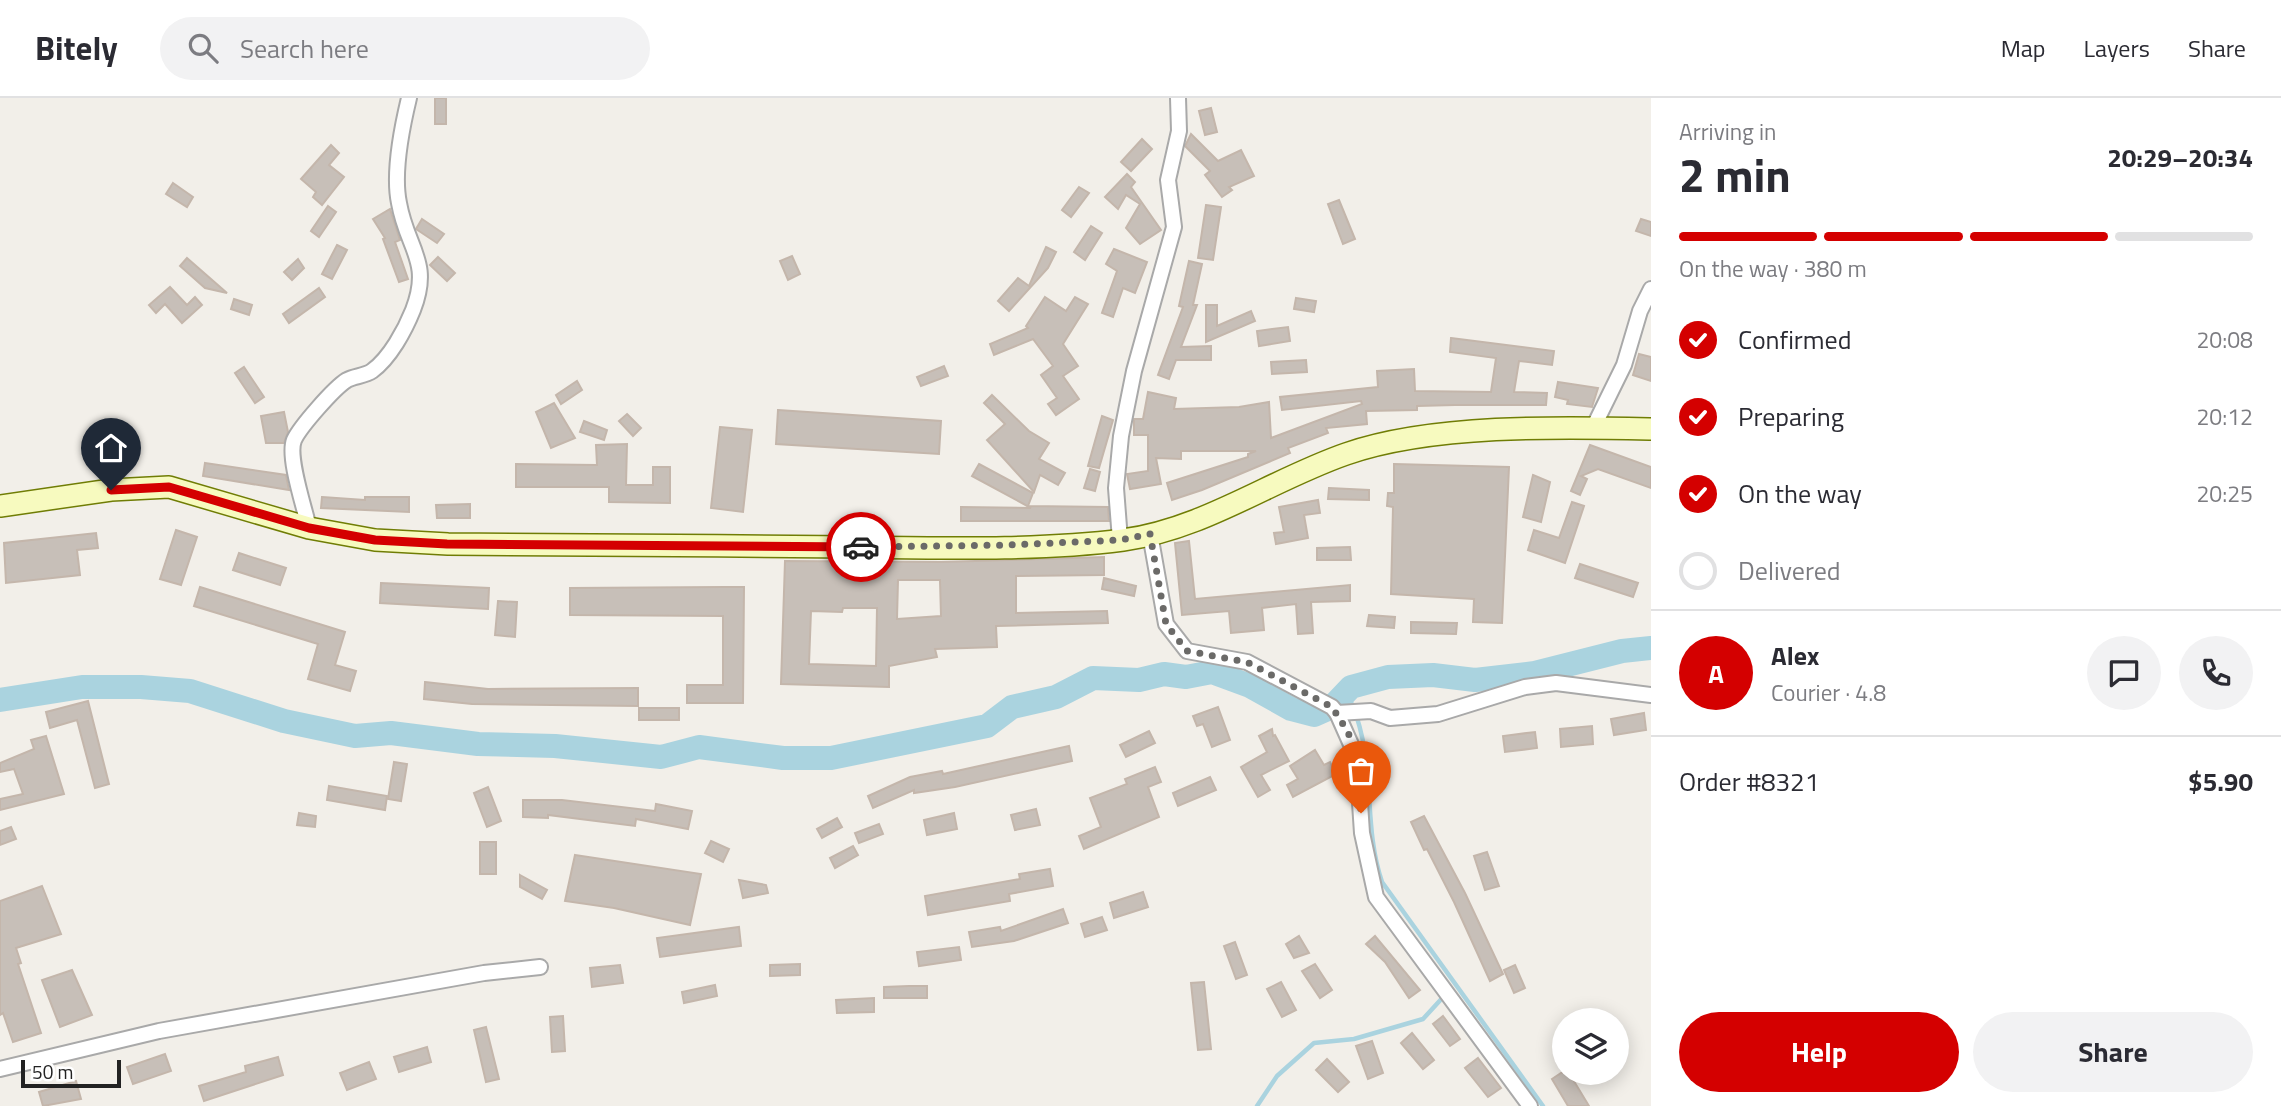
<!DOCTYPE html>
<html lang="en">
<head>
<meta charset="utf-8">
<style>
  body { margin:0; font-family:"Titillium Web",sans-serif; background:#f2f2f3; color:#2b2b33; height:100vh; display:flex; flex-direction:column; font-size:26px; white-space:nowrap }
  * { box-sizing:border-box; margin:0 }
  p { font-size:23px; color:#7c7c81 }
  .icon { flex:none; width:38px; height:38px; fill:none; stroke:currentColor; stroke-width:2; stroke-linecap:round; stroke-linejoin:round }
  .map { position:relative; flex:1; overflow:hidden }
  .side { display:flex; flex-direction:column; background:#fff; width:630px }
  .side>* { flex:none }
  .buttons { position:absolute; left:1552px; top:910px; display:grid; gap:14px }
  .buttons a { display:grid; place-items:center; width:77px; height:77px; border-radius:50%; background:#fff; box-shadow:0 4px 18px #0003; font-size:35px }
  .scale { position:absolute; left:21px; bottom:18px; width:100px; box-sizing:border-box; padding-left:7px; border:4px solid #222; border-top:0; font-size:19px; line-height:24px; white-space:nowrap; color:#222; -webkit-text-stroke:5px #fff; paint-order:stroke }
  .pin { position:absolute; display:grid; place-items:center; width:60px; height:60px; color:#fff; margin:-72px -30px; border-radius:50% 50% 50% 0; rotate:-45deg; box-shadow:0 0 7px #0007 }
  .pin .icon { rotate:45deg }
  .courier { position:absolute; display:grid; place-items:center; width:70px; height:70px; margin:-35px; border:5px solid #d40000; border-radius:50%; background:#fff; color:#222; box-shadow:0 2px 9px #0007 }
  .headline em { font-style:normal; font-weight:700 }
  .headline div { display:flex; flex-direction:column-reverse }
  .headline { display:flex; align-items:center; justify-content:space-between; height:119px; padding:0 28px }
  h1 { font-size:46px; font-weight:700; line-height:52px }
  .bar { display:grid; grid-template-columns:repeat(4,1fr); gap:10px 7px; align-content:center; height:84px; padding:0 28px }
  .bar i { height:9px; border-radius:5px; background:#e1e1e2 }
  .bar .current { background:#d40000 }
  .bar p { grid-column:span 4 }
  .line { display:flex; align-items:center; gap:18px; padding:0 28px; border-top:2px solid #e1e1e2 }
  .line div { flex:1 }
  .round { display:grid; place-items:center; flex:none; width:74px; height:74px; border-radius:37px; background:#f2f2f3 }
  ol { padding:0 28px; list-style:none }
  li { display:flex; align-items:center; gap:21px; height:77px }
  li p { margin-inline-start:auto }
  li .icon { padding:7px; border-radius:50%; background:#d40000; color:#fff; stroke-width:4 }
  li:last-child { color:#7c7c81 }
  li i { width:38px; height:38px; border:4px solid #e1e1e2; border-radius:50% }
  .primary-button { display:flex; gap:14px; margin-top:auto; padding:14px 28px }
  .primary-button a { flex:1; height:80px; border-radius:42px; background:#d40000; color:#fff; font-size:28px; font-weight:700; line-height:80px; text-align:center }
  .primary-button a+a { background:#f2f2f3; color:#2b2b33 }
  header { display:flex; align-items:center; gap:42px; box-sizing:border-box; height:98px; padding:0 35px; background:#fff; border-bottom:2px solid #e1e1e2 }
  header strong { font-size:33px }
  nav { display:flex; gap:38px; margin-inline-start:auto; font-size:24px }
  .search { width:490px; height:63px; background:#f2f2f3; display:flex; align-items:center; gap:18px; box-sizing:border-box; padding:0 24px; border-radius:38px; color:#7c7c81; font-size:26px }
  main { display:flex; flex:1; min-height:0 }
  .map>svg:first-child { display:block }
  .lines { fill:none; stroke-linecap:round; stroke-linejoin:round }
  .stream { stroke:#aad3df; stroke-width:4.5 }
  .river { stroke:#aad3df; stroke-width:24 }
  .building { fill:#c7bfb8; stroke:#c4b6ab; stroke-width:2; fill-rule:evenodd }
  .street-casing { stroke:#a9a9a9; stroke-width:18 }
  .secondary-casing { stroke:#707d05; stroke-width:24 }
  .street { stroke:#fff; stroke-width:14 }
  .secondary { stroke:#f7fabf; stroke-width:21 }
  .done { stroke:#6b6a68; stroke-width:7; stroke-dasharray:0 12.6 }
  .route { stroke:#d40000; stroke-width:9 }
</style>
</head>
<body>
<header>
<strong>Bitely</strong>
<div class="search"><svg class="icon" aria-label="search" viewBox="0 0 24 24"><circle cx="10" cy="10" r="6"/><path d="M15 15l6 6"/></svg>Search here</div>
<nav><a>Map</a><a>Layers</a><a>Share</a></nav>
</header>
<main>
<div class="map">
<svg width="1651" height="1008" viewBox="0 0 1651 1008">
  <rect width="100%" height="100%" fill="#f2efe9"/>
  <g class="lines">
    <g class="stream">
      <path d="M1338,603L1352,606C1377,667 1362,725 1382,784L1543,1008"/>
      <path d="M1257,1008L1277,978L1314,945L1354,941L1423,921L1445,897"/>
    </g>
    <path class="river" d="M0,602L82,589H141L190,593L284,623L355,638L391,635L478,646L555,648L661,659L699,649L783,660H831L987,628L1012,609L1056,599L1093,580L1139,582L1164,576L1186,579L1212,574L1250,588L1291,611L1314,617L1332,609L1351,589L1388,579L1433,577L1475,582L1535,575L1622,553L1651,550"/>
  </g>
  <g class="building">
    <rect x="435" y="0" width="11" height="26"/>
    <path d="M1211,10L1217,34L1205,37L1199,13Z"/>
    <path d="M1191,36L1218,63L1241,52L1254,78L1229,89L1232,92L1222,99L1205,77L1210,73L1185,48Z"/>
    <path d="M1142,41L1152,51L1131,73L1121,64Z"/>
    <path d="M331,47L339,55L329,67L344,79L322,107L313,99L316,94L301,81Z"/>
    <path d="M1127,76L1135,84L1131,89L1161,132L1140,146L1126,130L1140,106L1126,97L1118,111L1105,99Z"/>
    <path d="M173,85L193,99L187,109L166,96Z"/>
    <path d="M1079,89L1089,95L1071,119L1062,112Z"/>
    <path d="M1339,102L1355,141L1343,146L1328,106Z"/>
    <path d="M1206,107L1221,109L1213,162L1198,160Z"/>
    <path d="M328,108L336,114L319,139L311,133Z"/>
    <path d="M390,111L400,142L395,144L408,181L399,184L383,141L385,140L373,121Z"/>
    <path d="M422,121L444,136L437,145L416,131Z"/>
    <path d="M1641,121L1651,124V138L1636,133Z"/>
    <path d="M1091,128L1102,135L1085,162L1074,154Z"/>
    <path d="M337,147L347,152L332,181L322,176Z"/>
    <path d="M1046,149L1056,154L1048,170L1009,213L998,203L1018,180L1029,188Z"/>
    <path d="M1114,151L1147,164L1135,195L1123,190L1113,219L1102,215L1117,173L1106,166Z"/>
    <path d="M792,158L800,176L788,182L780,163Z"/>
    <path d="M438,159L455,175L447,183L430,167Z"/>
    <path d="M187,160L227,195L205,190L180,168Z"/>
    <path d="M298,161L304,170L292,182L284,174Z"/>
    <path d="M1189,163L1202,166L1193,207H1197L1181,249L1211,248V262H1176L1169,281L1158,277L1183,209L1179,208Z"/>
    <path d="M170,189L187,207L195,199L202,207L182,225L165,206L156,215L149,207Z"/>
    <path d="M319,190L325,199L289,225L283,216Z"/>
    <path d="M1045,199L1066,213L1075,199L1088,206L1063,246L1078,268L1063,278L1079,301L1056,317L1048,306L1057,300L1041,277L1053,268L1033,241L994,257L990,246L1028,230L1026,228Z"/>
    <path d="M1296,200L1316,203L1314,214L1294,211Z"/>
    <path d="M234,201L252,207L249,217L231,211Z"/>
    <path d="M1206,207H1217V228L1251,213L1255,223L1206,244Z"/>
    <path d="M1288,229L1290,243L1259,248L1257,233Z"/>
    <path d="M1451,240L1554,253L1552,267L1519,263L1514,294L1547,295L1546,307H1455L1417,308V312L1366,313L1367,326L1326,330L1328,335L1288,350L1290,355L1202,392L1172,402L1167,385L1248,359V356L1256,353H1181V361L1156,360L1161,386L1130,391L1127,376L1148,373V337H1134V321H1143L1148,294L1176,300L1174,311L1239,309L1269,304L1271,340L1362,306L1361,303L1282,312L1280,299L1378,289L1377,273L1414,271L1415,293L1491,294L1496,260L1450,254Z"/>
    <path d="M1639,256L1651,259V283L1633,277Z"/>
    <path d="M1306,262L1307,274L1272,276L1271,264Z"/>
    <path d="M944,268L948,278L921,288L917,279Z"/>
    <path d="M244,269L264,299L255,305L235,275Z"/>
    <path d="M577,283L582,292L561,306L556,297Z"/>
    <path d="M1558,284L1598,290L1592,309L1567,306L1568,302L1555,299Z"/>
    <path d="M992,297L1029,333L1049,345L1039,361L1065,375L1058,387L1040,377L1034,394L987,342L1005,326L984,305Z"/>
    <path d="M554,305L575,340L551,350L536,314Z"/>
    <path d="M778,312L941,323L939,356L776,346Z"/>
    <path d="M284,314L288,334L284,345H266L261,318Z"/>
    <path d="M627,316L641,330L633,338L619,323Z"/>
    <path d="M1102,318L1113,322L1099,370L1088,368Z"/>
    <path d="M584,323L607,332L604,342L580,334Z"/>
    <path d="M720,329L752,332L743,414L711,410Z"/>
    <path d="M627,346L626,387H653V369H670V405L609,404V389H516V366L597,367L596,347Z"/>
    <path d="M1590,347L1651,369V390L1598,371L1581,378L1587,381L1580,397L1571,393Z"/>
    <path d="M205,365L286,377L289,392L203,378Z"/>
    <path d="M979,366L1033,395L1028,408L1108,409L1109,423H961V409L1031,410L972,378Z"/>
    <path d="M1394,366L1509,369L1502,525L1473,524L1474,501L1391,496L1393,409L1387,408L1388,395H1394Z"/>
    <path d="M1090,371L1100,374L1095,393L1084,390Z"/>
    <path d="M1533,377L1550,384L1541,424L1523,419Z"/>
    <path d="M1329,390L1369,392V402L1328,401Z"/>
    <path d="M322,399L365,402V399H409V414L321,410Z"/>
    <path d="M1318,402L1320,415L1304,417L1308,440L1276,446L1274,435L1284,434L1279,409Z"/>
    <path d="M1572,404L1584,408L1565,465L1528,452L1534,432L1559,440Z"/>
    <path d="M470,406V420H437L436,407Z"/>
    <path d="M176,432L197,439L181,487L160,481Z"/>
    <path d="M96,435L98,450L77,452L80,477L6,485L4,445Z"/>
    <path d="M1189,443L1195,501L1350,487V503L1311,504L1313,535L1298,536L1296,506L1262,510L1264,532L1231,535L1229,513L1182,517L1175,445Z"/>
    <path d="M1350,449L1351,462H1317V450Z"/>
    <path d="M239,455L286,470L280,487L233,472Z"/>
    <path d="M1104,459V477L1016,478V515L1107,513L1108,525L996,528L997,549L935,551L937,559L889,568V589L781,586L785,463L941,464ZM898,482H940L941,518L897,521ZM843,510H877L876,568L809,566L811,513L842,514Z"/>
    <path d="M1580,466L1638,485L1633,499L1575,480Z"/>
    <path d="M1104,480L1136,488L1134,498L1102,491Z"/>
    <path d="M381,485L489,490L488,511L380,505Z"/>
    <path d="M200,489L345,534L335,567L356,573L350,593L308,581L318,546L194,508Z"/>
    <path d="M723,489H744L743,605H687V587H723V518L570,517V490Z"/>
    <path d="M498,503L517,504L515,539L495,537Z"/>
    <path d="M1369,517L1395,519L1394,530L1367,528Z"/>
    <path d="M1411,524L1457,525L1456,536L1411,535Z"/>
    <path d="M425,584L488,591L638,590V608L472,606L424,601Z"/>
    <path d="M88,603L109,686L95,690L77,622L50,630L46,614Z"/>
    <path d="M1218,609L1230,642L1212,649L1203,626L1197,628L1193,618Z"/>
    <rect x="639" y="610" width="40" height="12"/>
    <path d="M1644,615L1646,632L1614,637L1611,621Z"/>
    <path d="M1592,628L1593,646L1561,649L1560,631Z"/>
    <path d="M1272,631L1273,638L1275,637L1289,663L1261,677L1270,692L1258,699L1241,669L1267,654L1259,638Z"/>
    <path d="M1149,633L1155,645L1126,659L1120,647Z"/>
    <path d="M1535,634L1537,650L1505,654L1503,638Z"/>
    <path d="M46,638L64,696L0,712V701L23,696L14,671L0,674V665L34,651L31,642Z"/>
    <path d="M1069,648L1072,663L955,689L914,695V692L873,710L868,698L910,679L942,673L943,676Z"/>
    <path d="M1315,652L1324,667L1330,664L1336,676L1293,699L1287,687L1298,681L1290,668Z"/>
    <path d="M394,664L407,666L401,703L388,701Z"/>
    <path d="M1155,669L1161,684L1148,689L1159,719L1084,751L1079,738L1101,729L1090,700L1127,686L1125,681Z"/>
    <path d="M1210,679L1216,692L1178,708L1173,695Z"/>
    <path d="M329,688L387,698L385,712L327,702Z"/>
    <path d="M488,689L501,723L487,729L474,695Z"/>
    <path d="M523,702H562L655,713L656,706L692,713L688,731L636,721L635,728L548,717V720L523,719Z"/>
    <path d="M1036,711L1040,727L1015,732L1011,717Z"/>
    <path d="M299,715L316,718L315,729L297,727Z"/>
    <path d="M954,715L957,731L927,737L924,722Z"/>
    <path d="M1424,718L1465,795L1503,876L1490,883L1454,804L1427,751L1424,752L1411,724Z"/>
    <path d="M837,720L842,729L822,740L817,731Z"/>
    <path d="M879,726L883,736L859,745L855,735Z"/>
    <path d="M11,729L16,741L0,747V733Z"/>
    <path d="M711,743L729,751L723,764L705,755Z"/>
    <rect x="480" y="744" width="16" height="32"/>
    <path d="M853,748L858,757L835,770L830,760Z"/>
    <path d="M1487,754L1499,788L1485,792L1474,758Z"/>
    <path d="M575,757L701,776L690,827L614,810L565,803Z"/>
    <path d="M1050,771L1053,788L1009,796L1010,803L928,817L925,798L1020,781L1019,776Z"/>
    <path d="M520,777L547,792L542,801L520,789Z"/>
    <path d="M739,782L766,787L768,795L743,800Z"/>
    <path d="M42,788L61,836L16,850L21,865L18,866L41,935L13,944L3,915L0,917V803Z"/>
    <path d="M1143,794L1148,809L1114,820L1110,805Z"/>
    <path d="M1063,811L1068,825L1014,843L972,849L969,834L1000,829L1001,833Z"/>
    <path d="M1102,819L1107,832L1085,839L1081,826Z"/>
    <path d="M739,829L741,848L660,859L657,840Z"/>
    <path d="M1299,838L1309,855L1294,860L1286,846Z"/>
    <path d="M1375,838L1420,892L1409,900L1385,864L1366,846Z"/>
    <path d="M1235,844L1247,877L1236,881L1224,848Z"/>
    <path d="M959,849L961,862L919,868L917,854Z"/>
    <path d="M800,866V877L770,878V867Z"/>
    <path d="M1315,866L1332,892L1320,900L1302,873Z"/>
    <path d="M620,867L623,885L592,889L590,870Z"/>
    <path d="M1515,867L1525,890L1514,895L1504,872Z"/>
    <path d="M72,872L92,917L60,929L42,882Z"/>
    <path d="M1204,884L1211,951L1198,952L1191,885Z"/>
    <path d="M1281,884L1296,912L1282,919L1267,891Z"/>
    <path d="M715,887L717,898L684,905L682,894Z"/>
    <path d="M909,888H927V900H884V889Z"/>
    <path d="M874,900V914L837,915L836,902Z"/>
    <path d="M563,918L565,953L552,954L550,919Z"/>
    <path d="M1443,918L1460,941L1450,948L1433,926Z"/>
    <path d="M486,929L499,981L486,984L474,932Z"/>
    <path d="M1412,935L1434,962L1423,971L1401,945Z"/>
    <path d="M1372,943L1383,975L1368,981L1356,948Z"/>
    <path d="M427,949L431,964L399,974L394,959Z"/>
    <path d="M165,956L171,973L133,986L127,969Z"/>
    <path d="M278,959L283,977L204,1003L199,988L246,974L245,968Z"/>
    <path d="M1478,960L1501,990L1488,999L1465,970Z"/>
    <path d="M1327,961L1349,984L1338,994L1316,972Z"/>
    <path d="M369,964L376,981L347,992L340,975Z"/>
    <path d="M1561,975H1569L1589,1008H1568L1552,981Z"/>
    <path d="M76,983L81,1001L43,1008L39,994Z"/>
  </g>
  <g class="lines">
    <defs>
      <g id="street">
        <path d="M1593,330L1624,267L1640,213L1651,191"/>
        <path d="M309,430C305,411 287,359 294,342C300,329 334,290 347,282C354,278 365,278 372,273C390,260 405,232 413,212C432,163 407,151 399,105C393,76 402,29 409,0"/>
        <path d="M1150,436L1166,526L1187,553L1247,564L1332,609L1337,615L1357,660L1362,735L1376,799L1530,1008"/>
        <path d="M1120,442L1116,390L1121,338L1134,273L1174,129L1168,82L1179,33L1178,0"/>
        <path d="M1337,615L1371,613L1390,620L1438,616L1525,589L1556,585L1651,597"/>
        <path d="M0,971L159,933L484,875L540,869"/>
      </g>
      <path id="secondary" d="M0,408L111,392L169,389L309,430L375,442L448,446C583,446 718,448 853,449C940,450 1037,453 1123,442C1204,431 1271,382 1346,356C1432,326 1560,329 1651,331"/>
    </defs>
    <use href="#street" class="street-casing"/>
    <use href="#secondary" class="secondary-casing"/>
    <use href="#street" class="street"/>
    <use href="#secondary" class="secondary"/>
  </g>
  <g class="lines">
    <path class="done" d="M861,449L1009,447L1120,442L1150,436L1166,526L1187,553L1247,564L1332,609L1348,634L1357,660L1361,715"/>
    <path class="route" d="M111,392L169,389L309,430L375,442L447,446L861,449"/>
  </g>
</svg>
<div class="buttons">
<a><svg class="icon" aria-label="layers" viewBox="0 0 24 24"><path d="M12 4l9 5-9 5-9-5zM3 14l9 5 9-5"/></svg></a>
</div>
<div class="scale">50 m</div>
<div class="pin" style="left:1361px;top:715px;background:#ea580c"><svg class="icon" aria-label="bag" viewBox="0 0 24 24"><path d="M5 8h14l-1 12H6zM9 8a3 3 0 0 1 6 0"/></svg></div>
<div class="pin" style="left:111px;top:392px;background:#1f2937"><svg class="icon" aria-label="home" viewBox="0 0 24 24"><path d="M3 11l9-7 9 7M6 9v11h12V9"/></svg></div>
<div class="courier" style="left:861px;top:449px"><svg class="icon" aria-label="car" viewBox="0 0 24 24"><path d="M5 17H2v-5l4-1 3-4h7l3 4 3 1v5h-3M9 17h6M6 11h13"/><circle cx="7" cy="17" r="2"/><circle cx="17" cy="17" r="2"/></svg></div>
</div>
<section class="side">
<div class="headline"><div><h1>2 min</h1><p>Arriving in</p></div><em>20:29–20:34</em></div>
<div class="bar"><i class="current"></i><i class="current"></i><i class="current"></i><i></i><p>On the way · 380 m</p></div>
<ol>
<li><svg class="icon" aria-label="check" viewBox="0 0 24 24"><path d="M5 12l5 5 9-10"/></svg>Confirmed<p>20:08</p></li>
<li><svg class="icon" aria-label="check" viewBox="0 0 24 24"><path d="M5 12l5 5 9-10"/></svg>Preparing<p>20:12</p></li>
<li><svg class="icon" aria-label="check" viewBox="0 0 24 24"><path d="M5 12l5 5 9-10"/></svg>On the way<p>20:25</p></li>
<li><i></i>Delivered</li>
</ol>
<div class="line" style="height:126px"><b class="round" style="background:#d40000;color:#fff">A</b><div><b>Alex</b><p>Courier · 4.8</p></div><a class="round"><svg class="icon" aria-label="chat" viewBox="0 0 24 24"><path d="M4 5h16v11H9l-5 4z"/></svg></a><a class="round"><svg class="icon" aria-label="phone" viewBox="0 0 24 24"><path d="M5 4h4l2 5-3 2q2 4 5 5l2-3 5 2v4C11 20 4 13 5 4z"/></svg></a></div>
<div class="line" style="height:91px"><div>Order #8321</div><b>$5.90</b></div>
<div class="primary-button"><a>Help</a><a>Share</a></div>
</section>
</main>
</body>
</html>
